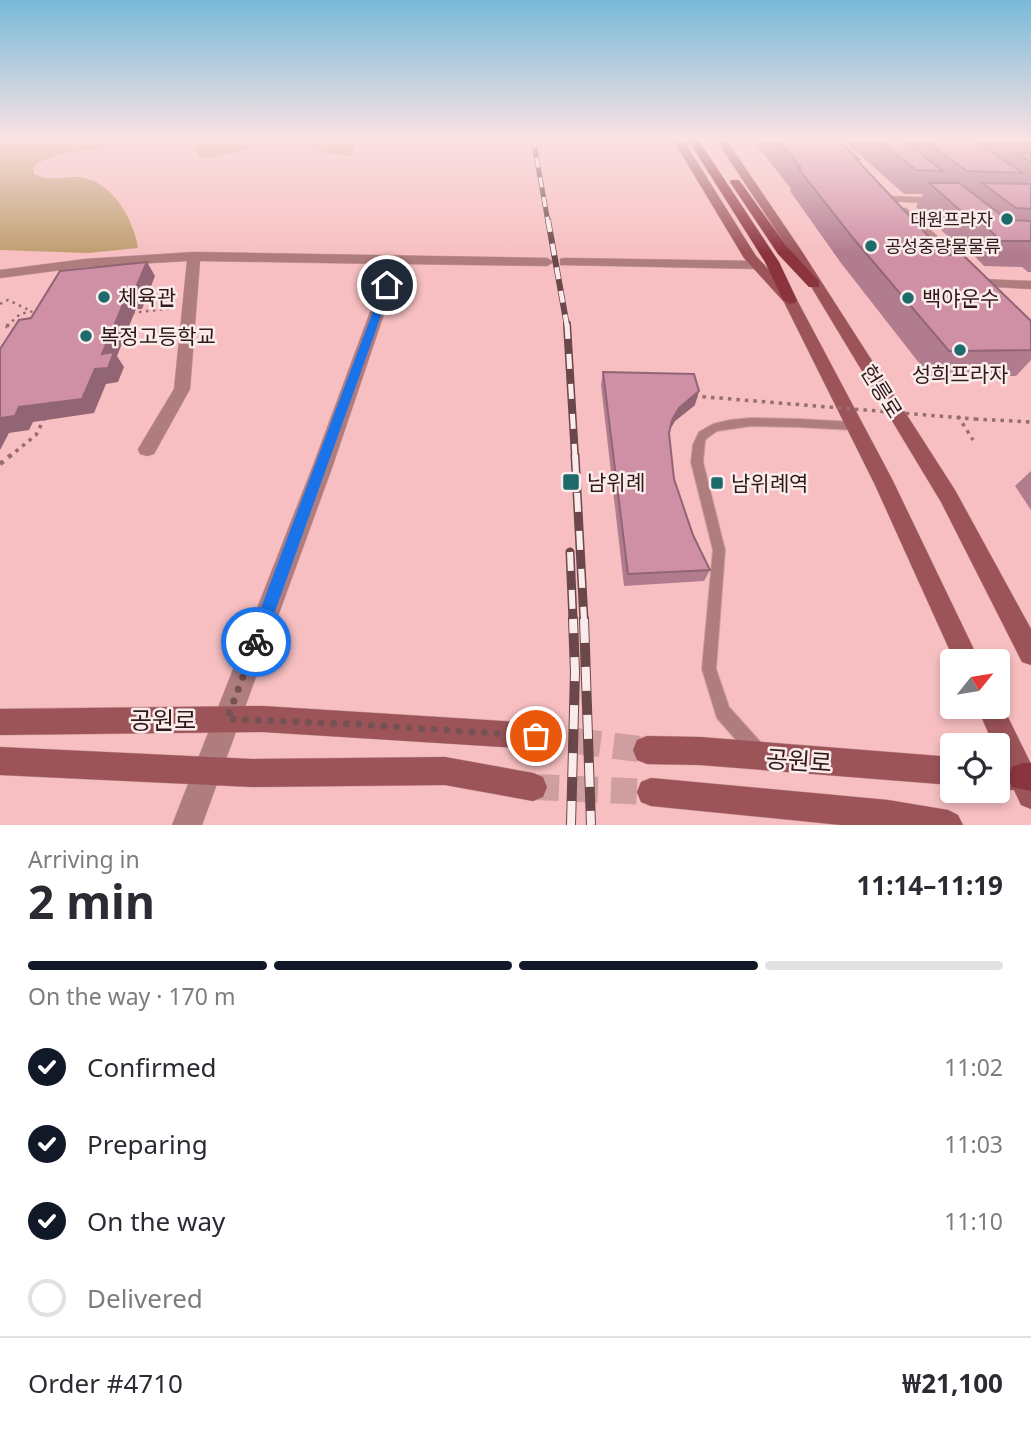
<!DOCTYPE html>
<html lang="en">
<head>
<meta charset="utf-8">
<style>
  body { margin:0; font-family:"Noto Sans","Noto Sans KR",sans-serif; background:#f7f7f7; color:#2b2b33; height:100vh; display:flex; flex-direction:column; font-size:26px; white-space:nowrap }
  * { box-sizing:border-box; margin:0 }
  p { font-size:23px; color:#7c7c81 }
  .icon { flex:none; width:38px; height:38px; fill:none; stroke:currentColor; stroke-width:2; stroke-linecap:round; stroke-linejoin:round }
  .map { position:relative; height:825px; overflow:hidden }
  .panel { display:flex; flex-direction:column; background:#fff; flex:1 }
  .panel>* { flex:none }
  .needle { width:46px; rotate:60deg }
  .fabs { position:absolute; left:940px; top:649px; display:grid; gap:14px }
  .fabs a { display:grid; place-items:center; width:70px; height:70px; border-radius:7px; background:#fff; box-shadow:0 4px 10px #0003; font-size:35px }
  .pin { position:absolute; display:grid; place-items:center; width:60px; height:60px; color:#fff; margin:-30px; border:4px solid #fff; border-radius:50%; box-shadow:0 2px 7px #0007 }
  .courier { position:absolute; display:grid; place-items:center; width:70px; height:70px; margin:-35px; border:5px solid #1a73e8; border-radius:50%; background:#fff; color:#222; box-shadow:0 2px 9px #0007 }
  .overview em { font-style:normal; font-weight:700 }
  .overview div { display:flex; flex-direction:column-reverse }
  .overview { display:flex; align-items:center; justify-content:space-between; height:119px; padding:0 28px }
  h1 { font-size:46px; font-weight:700; line-height:52px }
  .bar { display:grid; grid-template-columns:repeat(4,1fr); gap:10px 7px; align-content:center; height:84px; padding:0 28px }
  .bar i { height:9px; border-radius:5px; background:#e1e1e2 }
  .bar .active { background:#111827 }
  .bar p { grid-column:span 4 }
  .line { display:flex; align-items:center; gap:18px; padding:0 28px; border-top:2px solid #e1e1e2 }
  .line div { flex:1 }
  ol { padding:0 28px; list-style:none }
  li { display:flex; align-items:center; gap:21px; height:77px }
  li p { margin-inline-start:auto }
  li .icon { padding:7px; border-radius:50%; background:#111827; color:#fff; stroke-width:4 }
  li:last-child { color:#7c7c81 }
  li i { width:38px; height:38px; border:4px solid #e1e1e2; border-radius:50% }
  .map>svg:first-child { display:block }
  .green { fill:#bf9e70 }
  .lines { fill:none; stroke-linecap:round; stroke-linejoin:round }
  .secondary-tunnel { stroke:#cf9ea0; stroke-width:26; stroke-dasharray:26 13; stroke-linecap:butt }
  .service-casing { stroke:#cf9ea0; stroke-width:2 }
  .minor-casing { stroke:#cf9ea0; stroke-width:1 }
  .secondary-casing { stroke:#cf9ea0; stroke-width:1 }
  .primary-casing { stroke:#cf9ea0; stroke-width:1 }
  .path-far2 { stroke:#966e70; stroke-width:2.5; stroke-dasharray:2.5 4.5; stroke-linecap:butt }
  .path-far1 { stroke:#966e70; stroke-width:3.5; stroke-dasharray:3.5 5; stroke-linecap:butt }
  .path { stroke:#966e70; stroke-width:4.5; stroke-dasharray:4.5 6; stroke-linecap:butt }
  .service { fill:#b07d7f; fill-rule:evenodd }
  .minor { fill:#b07d7f; fill-rule:evenodd }
  .secondary { fill:#9c5459; fill-rule:evenodd }
  .primary { fill:#8b343e; fill-rule:evenodd }
  .rail-far4-casing { stroke:#6a484a; stroke-width:5 }
  .rail-far3-casing { stroke:#6a484a; stroke-width:6 }
  .rail-far2-casing { stroke:#6a484a; stroke-width:8 }
  .rail-far1-casing { stroke:#6a484a; stroke-width:9 }
  .rail-casing { stroke:#6a484a; stroke-width:10 }
  .rail-far4 { stroke:#fbecec; stroke-width:3.5; stroke-dasharray:10; stroke-linecap:butt }
  .rail-far3 { stroke:#fbecec; stroke-width:4.5; stroke-dasharray:12; stroke-linecap:butt }
  .rail-far2 { stroke:#fbecec; stroke-width:5; stroke-dasharray:15; stroke-linecap:butt }
  .rail-far1 { stroke:#fbecec; stroke-width:6; stroke-dasharray:19; stroke-linecap:butt }
  .rail { stroke:#fbecec; stroke-width:8; stroke-dasharray:24; stroke-linecap:butt }
  .path-bridge { stroke:#966e70; stroke-width:3.5; stroke-dasharray:3.5 5; stroke-linecap:butt }
  .wall { fill:#b27c8f }
  .shaded-wall { fill:#916574 }
  .building { fill:#cf90a6; stroke:#916574; stroke-width:2 }
  .route { fill:#1a73e8 }
  .done { stroke:#765254; stroke-width:7; stroke-dasharray:0 12.6 }
  .poi-dot { fill:#1d6a6b; stroke:#fbecec; stroke-width:2.5 }
  .labels { text-anchor:middle; dominant-baseline:central; stroke-width:5; stroke-linejoin:round; paint-order:stroke }
  .far-poi-label { font-size:18px; fill:#31181a; stroke:#fbecec; text-anchor:end }
  .poi-label { font-size:21px; fill:#31181a; stroke:#fbecec; text-anchor:start }
  .street-label { font-size:21px; fill:#31181a; stroke:#fbecec }
  .near-street-label { font-size:24px; fill:#31181a; stroke:#fbecec }
</style>
</head>
<body>
<div class="map">
<svg width="1031" height="825" viewBox="0 0 1031 825">
  <rect width="100%" height="100%" fill="#f7bfc1"/>
  <g class="green">
    <path d="M0,138H118L99,150H81L54,156L37,163L33,168L34,174C49,182 62,176 78,177C112,180 133,218 138,248L88,253L0,250Z"/>
    <path d="M186,138H362L356,140L352,156C344,155 333,155 325,152C312,147 305,141 290,141C259,142 230,157 199,158L191,140Z"/>
  </g>
  <g class="lines">
    <g class="secondary-tunnel">
      <path d="M536,736L647,750"/>
      <path d="M533,787L651,792"/>
    </g>
    <defs>
      <path id="service" d="M751,418L798,419L854,422L858,423L859,426L858,429L854,430L798,427L751,426L717,431L707,438L705,441L703,462L725,550L716,669L729,707L764,746L766,752L764,758L758,760L752,758L717,718L702,669L713,550L691,462L693,445L699,432L713,424L730,420Z"/>
      <g id="minor">
        <path d="M890,196L943,198L949,201L943,204L886,201L884,199Z"/>
        <path d="M898,208H906L971,266V272H961L898,212Z"/>
        <path d="M194,252L547,258L554,262L547,266L401,264L332,468L202,825H172L312,468L388,264L200,261L190,389L154,454L147,456L140,454L138,449L174,389L187,261L85,267L0,278V270L85,259Z"/>
        <path d="M565,258L758,261L765,265L758,269L560,265V259Z"/>
        <path d="M981,279L1031,281V289L976,286L974,283Z"/>
      </g>
      <g id="secondary">
        <path d="M672,138H682L756,256L797,300L892,479L980,662H955L875,485L784,302L744,258Z"/>
        <path d="M715,138H725L801,250L955,490L1031,629V665L1022,662L941,502L789,250Z"/>
        <path d="M998,697L1031,764V809L1021,805L1014,790L998,789V761H1001L998,746H994L977,707H998Z"/>
        <path d="M263,706L536,723L546,726L549,736L546,746L536,749L263,732L0,735V709Z"/>
        <path d="M647,736L700,737L952,757V785L700,765L647,764L637,760L633,750L637,740Z"/>
        <path d="M0,747L252,759L445,757L533,773L543,777L547,787L543,797L533,801L445,785L252,787L0,775Z"/>
        <path d="M651,778L888,800L948,810L958,815L963,825H841L651,806L641,802L637,792L641,782Z"/>
      </g>
      <g id="primary">
        <path d="M687,138H697L779,262L797,300L795,303L790,304L783,300L765,262Z"/>
        <path d="M731,180H739L788,248L819,281V287H809L778,254L730,182Z"/>
        <path d="M1022,763H1031V791L1012,787L1008,777L1012,767Z"/>
      </g>
    </defs>
    <use href="#service" class="service-casing"/>
    <use href="#minor" class="minor-casing"/>
    <use href="#secondary" class="secondary-casing"/>
    <use href="#primary" class="primary-casing"/>
    <g class="path-far2">
      <path d="M0,304L8,300L29,310"/>
      <path d="M132,313L173,308"/>
      <path d="M7,326L20,314L39,310"/>
    </g>
    <g class="path-far1">
      <path d="M8,324L7,327L14,330"/>
      <path d="M958,416L973,440"/>
      <path d="M975,419L1031,422"/>
      <path d="M9,457L36,435L45,417"/>
    </g>
    <path class="path" d="M0,464L11,455"/>
    <use href="#service" class="service"/>
    <use href="#minor" class="minor"/>
    <use href="#secondary" class="secondary"/>
    <use href="#primary" class="primary"/>
    <defs>
      <path id="rail-far4" d="M533,138L548,222"/>
      <path id="rail-far3" d="M548,220L567,326"/>
      <path id="rail-far2" d="M567,324L575,457"/>
      <g id="rail-far1">
        <path d="M575,455L584,620"/>
        <path d="M570,552L573,620"/>
      </g>
      <g id="rail">
        <path d="M584,619L591,825"/>
        <path d="M571,825L575,672L573,619"/>
      </g>
    </defs>
    <use href="#rail-far4" class="rail-far4-casing"/>
    <use href="#rail-far3" class="rail-far3-casing"/>
    <use href="#rail-far2" class="rail-far2-casing"/>
    <use href="#rail-far1" class="rail-far1-casing"/>
    <use href="#rail" class="rail-casing"/>
    <use href="#rail-far4" class="rail-far4"/>
    <use href="#rail-far3" class="rail-far3"/>
    <use href="#rail-far2" class="rail-far2"/>
    <use href="#rail-far1" class="rail-far1"/>
    <use href="#rail" class="rail"/>
    <path class="path-bridge" d="M694,396L975,419"/>
  </g>
  <g class="wall">
    <path d="M751,138H835L859,159L858,161L946,255L1031,321V360L1016,376L930,377L841,263L790,191L791,189Z"/>
    <path d="M841,138H1031V272H1028L1022,267L984,266L961,242H954L916,207L923,194H904Z"/>
    <path d="M603,372L695,405L675,421L670,429L669,433L674,479L693,535L710,570L704,581L624,586L601,385Z"/>
    <path d="M1031,471V510L1015,486Z"/>
  </g>
  <g class="shaded-wall">
    <path d="M147,262L155,276L142,309H136L117,356L124,367L118,382L106,384L94,413L33,422L29,430L9,433L0,450V418L19,407L102,354L127,295Z"/>
    <path d="M699,391L695,405L675,421L668,433L672,420L679,408Z"/>
  </g>
  <g class="building">
    <path d="M775,138H835L859,159H856L946,255L962,254L1031,321V350L949,351L853,238L798,168H801Z"/>
    <path d="M876,138H900L943,171L916,170Z"/>
    <path d="M921,138H970L1023,173L967,171Z"/>
    <path d="M992,138H1031V143H1000Z"/>
    <path d="M1031,153V162L1018,154Z"/>
    <path d="M929,183H959L1008,220L1031,221V241H1001L977,218H969Z"/>
    <path d="M982,183L1031,184V209L1016,208Z"/>
    <path d="M147,262L133,294L127,295L102,354L114,352L108,368L95,369L82,399L19,407L15,416L0,418V349L19,320L31,318L60,271Z"/>
    <path d="M603,372L694,374L699,391L679,408L672,420L669,433L674,479L693,535L710,570L628,574Z"/>
  </g>
  <linearGradient id="sky" x2="0" y2="1"><stop stop-color="#78bad9"/><stop offset="0.55" stop-color="#fbe2e3"/><stop offset="1" stop-color="#fbe2e3" stop-opacity="0"/></linearGradient>
  <rect width="1031" height="253" fill="url(#sky)"/>
  <path class="route" d="M387,283L392,285L264,642L262,648L256,650L251,648L248,642L383,285Z"/>
  <g class="lines">
    <path class="done" d="M256,642L227,719L354,724L536,736"/>
  </g>
  <g class="poi-dot">
    <circle cx="1007" cy="219" r="7"/>
    <circle cx="871" cy="246" r="7"/>
    <circle cx="104" cy="297" r="7"/>
    <circle cx="908" cy="298" r="7"/>
    <circle cx="86" cy="336" r="7"/>
    <circle cx="960" cy="350" r="7"/>
    <rect x="562" y="473" width="18" height="18" rx="3.5"/>
    <rect x="710" y="476" width="14" height="14" rx="3.5"/>
  </g>
  <g class="labels">
    <g class="far-poi-label">
      <text x="993" y="219">대원프라자</text>
      <text x="885" y="246" text-anchor="start">공성중량물물류</text>
    </g>
    <g class="poi-label">
      <text x="118" y="297">체육관</text>
      <text x="922" y="298">백야운수</text>
      <text x="100" y="336">복정고등학교</text>
      <text x="960" y="374" text-anchor="middle">성희프라자</text>
      <text x="587" y="482">남위례</text>
      <text x="731" y="483">남위례역</text>
    </g>
    <g class="street-label">
      <text transform="translate(882 391) rotate(58)">헌릉로</text>
    </g>
    <g class="near-street-label">
      <text x="163" y="719">공원로</text>
      <text transform="translate(799 760) rotate(4)">공원로</text>
    </g>
  </g>
</svg>
<div class="fabs">
<a><svg class="needle" viewBox="-14 -14 28 28"><path d="M0-13l5 13h-10z" fill="#e53935"/><path d="M0 13l5-13h-10z" fill="#7c7c81"/></svg></a>
<a><svg class="icon" aria-label="locate" viewBox="0 0 24 24"><circle cx="12" cy="12" r="6"/><path d="M12 2v4M12 18v4M2 12h4M18 12h4"/></svg></a>
</div>
<div class="pin" style="left:536px;top:736px;background:#ea580c"><svg class="icon" aria-label="bag" viewBox="0 0 24 24"><path d="M5 8h14l-1 12H6zM9 8a3 3 0 0 1 6 0"/></svg></div>
<div class="pin" style="left:387px;top:285px;background:#1f2937"><svg class="icon" aria-label="home" viewBox="0 0 24 24"><path d="M3 11l9-7 9 7M6 9v11h12V9"/></svg></div>
<div class="courier" style="left:256px;top:642px"><svg class="icon" aria-label="bike" viewBox="0 0 24 24"><circle cx="6" cy="16" r="4"/><circle cx="18" cy="16" r="4"/><path d="M6 16l4-8h5l3 8M10 8l3 8H6M13 5h3"/></svg></div>
</div>
<section class="panel">
<div class="overview"><div><h1>2 min</h1><p>Arriving in</p></div><em>11:14–11:19</em></div>
<div class="bar"><i class="active"></i><i class="active"></i><i class="active"></i><i></i><p>On the way · 170 m</p></div>
<ol>
<li><svg class="icon" aria-label="check" viewBox="0 0 24 24"><path d="M5 12l5 5 9-10"/></svg>Confirmed<p>11:02</p></li>
<li><svg class="icon" aria-label="check" viewBox="0 0 24 24"><path d="M5 12l5 5 9-10"/></svg>Preparing<p>11:03</p></li>
<li><svg class="icon" aria-label="check" viewBox="0 0 24 24"><path d="M5 12l5 5 9-10"/></svg>On the way<p>11:10</p></li>
<li><i></i>Delivered</li>
</ol>
<div class="line" style="height:91px"><div>Order #4710</div><b>₩21,100</b></div>
</section>
</body>
</html>
